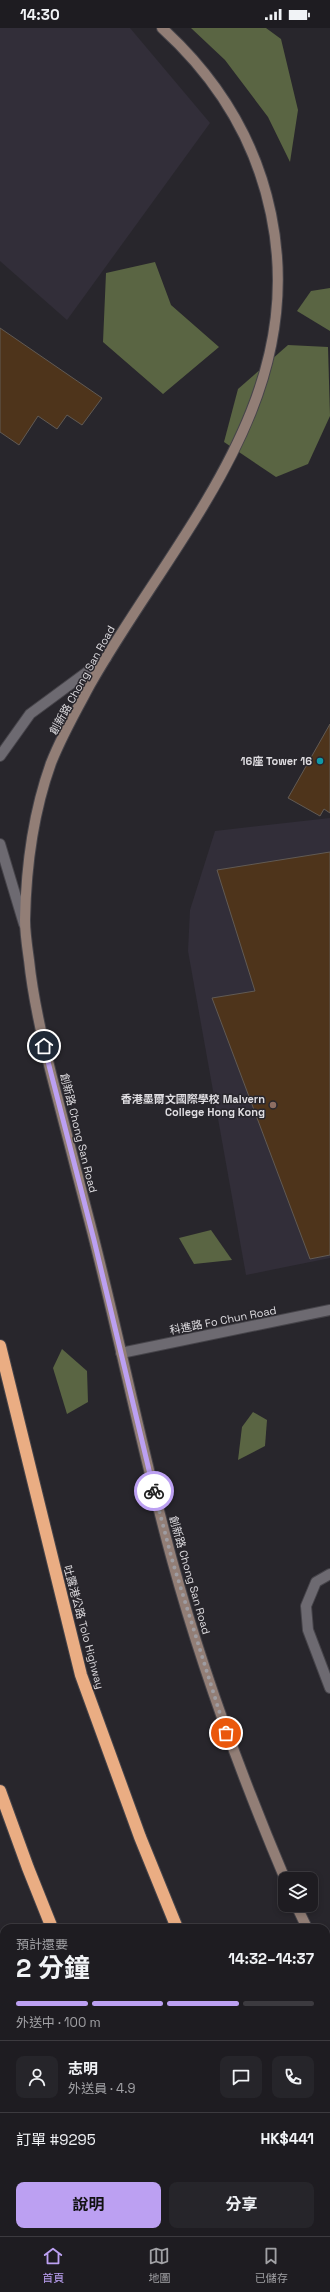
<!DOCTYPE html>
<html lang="zh-TW">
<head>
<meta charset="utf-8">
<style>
  body { margin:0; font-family:"Space Grotesk","Noto Sans TC",sans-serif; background:#26252a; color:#f1f3f6; height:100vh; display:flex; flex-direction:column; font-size:15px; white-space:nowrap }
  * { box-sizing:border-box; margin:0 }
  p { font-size:13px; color:#a1a1a5 }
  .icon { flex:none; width:22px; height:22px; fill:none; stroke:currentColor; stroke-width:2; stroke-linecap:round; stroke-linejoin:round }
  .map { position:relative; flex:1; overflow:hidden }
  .sheet { position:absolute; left:0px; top:1896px; width:330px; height:312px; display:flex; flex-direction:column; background:#1e1c21; border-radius:12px 12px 0 0; box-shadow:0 2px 6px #0003,0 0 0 1px #3c3a3f }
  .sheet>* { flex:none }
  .tools { position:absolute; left:278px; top:1844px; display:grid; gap:8px }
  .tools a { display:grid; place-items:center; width:40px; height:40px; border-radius:8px; background:#1e1c21; box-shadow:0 2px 6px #0003,0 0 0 1px #3c3a3f; font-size:20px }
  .pin { position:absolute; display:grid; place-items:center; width:34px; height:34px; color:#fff; margin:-17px; border:2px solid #fff; border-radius:50%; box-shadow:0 1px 4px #0007 }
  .courier { position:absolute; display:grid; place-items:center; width:40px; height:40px; margin:-20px; border:3px solid #bca0f2; border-radius:50%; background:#fff; color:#222; box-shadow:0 1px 5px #0007 }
  .overview em { font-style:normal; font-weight:700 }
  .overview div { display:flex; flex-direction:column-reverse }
  .overview { display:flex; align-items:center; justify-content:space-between; height:68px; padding:0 16px }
  h1 { font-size:26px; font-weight:700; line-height:30px }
  .bar { display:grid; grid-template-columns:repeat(4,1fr); gap:6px 4px; align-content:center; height:48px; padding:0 16px }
  .bar i { height:5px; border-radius:3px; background:#3c3a3f }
  .bar .current { background:#bca0f2 }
  .bar p { grid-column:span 4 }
  .line { display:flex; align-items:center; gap:10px; padding:0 16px; border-top:1px solid #3c3a3f }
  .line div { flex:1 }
  .round { display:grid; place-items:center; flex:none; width:42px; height:42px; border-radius:8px; background:#26252a }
  .action { display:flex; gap:8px; margin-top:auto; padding:8px 16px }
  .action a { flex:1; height:46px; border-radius:8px; background:#bca0f2; color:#111; font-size:16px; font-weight:700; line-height:46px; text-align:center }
  .action a+a { background:#26252a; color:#f1f3f6 }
  .status { display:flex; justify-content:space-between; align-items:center; height:28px; padding:0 20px; background:#1e1c21; direction:ltr }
  .status svg { height:11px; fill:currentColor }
  .tabs { display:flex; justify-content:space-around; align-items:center; height:56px; border-top:1px solid #3c3a3f; background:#1e1c21; font-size:11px; color:#a1a1a5 }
  .tabs a { display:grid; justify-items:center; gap:2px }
  .tabs .current { color:#bca0f2 }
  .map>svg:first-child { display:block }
  .built { fill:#322e39 }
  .forest { fill:#5a6543 }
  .building { fill:#4e341b; stroke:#615a54 }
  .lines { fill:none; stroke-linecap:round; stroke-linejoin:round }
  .lane-casing { stroke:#46444a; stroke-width:12 }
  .street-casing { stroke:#46444a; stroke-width:12 }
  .secondary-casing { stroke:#46444a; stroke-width:12 }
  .highway-casing { stroke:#46444a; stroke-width:14 }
  .lane { stroke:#6d6a71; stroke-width:10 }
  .street { stroke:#6d6a71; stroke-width:10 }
  .secondary { stroke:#927e76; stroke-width:10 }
  .highway { stroke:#eaad83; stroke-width:12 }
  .rail { stroke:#9a989c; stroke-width:3; stroke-dasharray:5 5; stroke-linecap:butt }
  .done { stroke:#9e9ca1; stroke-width:4; stroke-dasharray:0 7.2 }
  .route { stroke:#bca0f2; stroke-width:5 }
  .culture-dot { fill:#0f9aa8; stroke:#28262c; stroke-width:1.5 }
  .education-dot { fill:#8d6e63; stroke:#28262c; stroke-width:1.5 }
  .labels { text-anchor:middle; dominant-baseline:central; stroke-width:3; stroke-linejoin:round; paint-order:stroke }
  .street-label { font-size:11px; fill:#dedce0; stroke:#28262c }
  .poi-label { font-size:11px; font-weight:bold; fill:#dedce0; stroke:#28262c; text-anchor:end }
</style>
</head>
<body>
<div class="status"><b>14:30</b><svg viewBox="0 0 49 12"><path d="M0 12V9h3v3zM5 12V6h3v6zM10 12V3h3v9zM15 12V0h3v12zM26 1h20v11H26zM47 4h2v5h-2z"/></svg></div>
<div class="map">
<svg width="330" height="2208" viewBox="0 0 330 2208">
  <rect width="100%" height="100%" fill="#28262c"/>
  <g class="built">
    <path d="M0,0H130L210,95L67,292L0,233Z"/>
    <path d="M330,790V1230L246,1247L188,923L190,882L215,803Z"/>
  </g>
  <g class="forest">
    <path d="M191,0H266L281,11L298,82L290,134L268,89L225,32Z"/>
    <path d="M155,234L171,277L219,319L163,366L103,314L106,245Z"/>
    <path d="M330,260V303L297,283L311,263Z"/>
    <path d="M288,317L328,319L330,388L308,436L276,449L224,414L238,361Z"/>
    <path d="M211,1202L232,1232L194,1236L179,1210Z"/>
    <path d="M62,1321L87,1343L88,1374L67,1386L53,1340Z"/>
    <path d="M253,1384L267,1392L265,1418L238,1432L242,1399Z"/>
    <path d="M0,1924L4,1933V2052L0,2043Z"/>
    <path d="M70,2204H129L131,2208H72Z"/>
  </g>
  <g class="building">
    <path d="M0,300L102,370L82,397L67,387L57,401L38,388L19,417L0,404Z"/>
    <path d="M330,696V785L324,781L320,788L288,770Z"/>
    <path d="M330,824V1227L310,1231L212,970L255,963L217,842Z"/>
  </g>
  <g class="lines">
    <defs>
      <g id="lane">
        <path d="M0,728L30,686L106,630"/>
        <path d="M0,816L24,896"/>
        <path d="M330,1546L316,1554L306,1578L308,1602L330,1660"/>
      </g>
      <path id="street" d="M121,1325L330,1282"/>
      <g id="secondary">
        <path d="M162,0C217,50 256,113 271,186C310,373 176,506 91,655C77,681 62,707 51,735C33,785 26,839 25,892C25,905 27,918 29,932C33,971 42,1010 52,1049C65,1100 79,1152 92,1203C120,1312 142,1423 172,1532C202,1641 241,1747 285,1851"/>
        <path d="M296,1877L307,1900"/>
        <path d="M326,1937L330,1945"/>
      </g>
      <g id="highway">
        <path d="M0,1318L81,1647L140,1809L177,1900"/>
        <path d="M0,1763L28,1840L52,1900"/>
        <path d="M326,2195L330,2201"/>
        <path d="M212,2204L214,2208"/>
      </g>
    </defs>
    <use href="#lane" class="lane-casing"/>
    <use href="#street" class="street-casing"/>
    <use href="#secondary" class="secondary-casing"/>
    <use href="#highway" class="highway-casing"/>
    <use href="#lane" class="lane"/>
    <use href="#street" class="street"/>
    <use href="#secondary" class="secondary"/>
    <use href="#highway" class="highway"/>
    <g class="rail">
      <path d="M0,2143L4,2150"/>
      <path d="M0,2184L4,2192"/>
      <path d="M10,2204L12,2208"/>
      <path d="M33,2204L35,2208"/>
    </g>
  </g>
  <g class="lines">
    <path class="done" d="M154,1463L173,1535L226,1705"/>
    <path class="route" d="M44,1018L94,1212L154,1463"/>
  </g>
  <circle class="culture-dot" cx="320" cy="733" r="4"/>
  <circle class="education-dot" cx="273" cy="1077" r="4"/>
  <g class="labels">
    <g class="street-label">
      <text transform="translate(82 652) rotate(-61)">創新路 Chong San Road</text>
      <text transform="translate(79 1105) rotate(76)">創新路 Chong San Road</text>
      <text transform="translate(223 1292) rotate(-11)">科進路 Fo Chun Road</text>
      <text transform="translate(190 1547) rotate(74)">創新路 Chong San Road</text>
      <text transform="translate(84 1599) rotate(75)">吐露港公路 Tolo Highway</text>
    </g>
    <g class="poi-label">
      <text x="312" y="733">16座 Tower 16</text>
      <text x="265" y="1071">香港墨爾文國際學校 Malvern<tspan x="265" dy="13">College Hong Kong</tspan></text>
    </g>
  </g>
</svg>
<div class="tools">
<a><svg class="icon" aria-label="layers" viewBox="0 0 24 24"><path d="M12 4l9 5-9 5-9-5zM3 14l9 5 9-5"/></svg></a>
</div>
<div class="pin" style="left:226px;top:1705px;background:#ea580c"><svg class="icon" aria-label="bag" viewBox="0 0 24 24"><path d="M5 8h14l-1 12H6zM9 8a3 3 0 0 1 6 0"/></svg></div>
<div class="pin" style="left:44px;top:1018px;background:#1f2937"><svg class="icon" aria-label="home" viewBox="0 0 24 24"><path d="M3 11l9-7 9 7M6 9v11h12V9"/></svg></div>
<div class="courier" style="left:154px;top:1463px"><svg class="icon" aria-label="bike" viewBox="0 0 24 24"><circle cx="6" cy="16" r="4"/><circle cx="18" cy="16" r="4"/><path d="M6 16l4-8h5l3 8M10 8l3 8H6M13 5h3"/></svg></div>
<section class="sheet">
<div class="overview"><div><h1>2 分鐘</h1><p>預計還要</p></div><em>14:32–14:37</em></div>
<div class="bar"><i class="current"></i><i class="current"></i><i class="current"></i><i></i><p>外送中 · 100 m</p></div>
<div class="line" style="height:72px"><a class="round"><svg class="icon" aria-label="person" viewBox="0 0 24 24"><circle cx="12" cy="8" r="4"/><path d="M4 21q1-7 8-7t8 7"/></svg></a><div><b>志明</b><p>外送員 · 4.9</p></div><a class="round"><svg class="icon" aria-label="chat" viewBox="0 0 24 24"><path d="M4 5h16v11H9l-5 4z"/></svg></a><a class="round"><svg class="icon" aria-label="phone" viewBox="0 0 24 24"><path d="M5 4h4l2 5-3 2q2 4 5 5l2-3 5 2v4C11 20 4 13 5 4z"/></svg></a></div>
<div class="line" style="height:52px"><div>訂單 #9295</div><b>HK$441</b></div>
<div class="action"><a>說明</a><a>分享</a></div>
</section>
</div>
<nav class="tabs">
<a class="current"><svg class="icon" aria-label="home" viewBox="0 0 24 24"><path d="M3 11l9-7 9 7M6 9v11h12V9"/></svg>首頁</a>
<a><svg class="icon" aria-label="map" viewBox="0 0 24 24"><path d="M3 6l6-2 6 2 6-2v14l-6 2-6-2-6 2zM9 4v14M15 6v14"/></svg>地圖</a>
<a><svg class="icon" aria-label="saved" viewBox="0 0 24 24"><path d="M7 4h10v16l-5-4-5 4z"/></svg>已儲存</a>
</nav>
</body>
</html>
